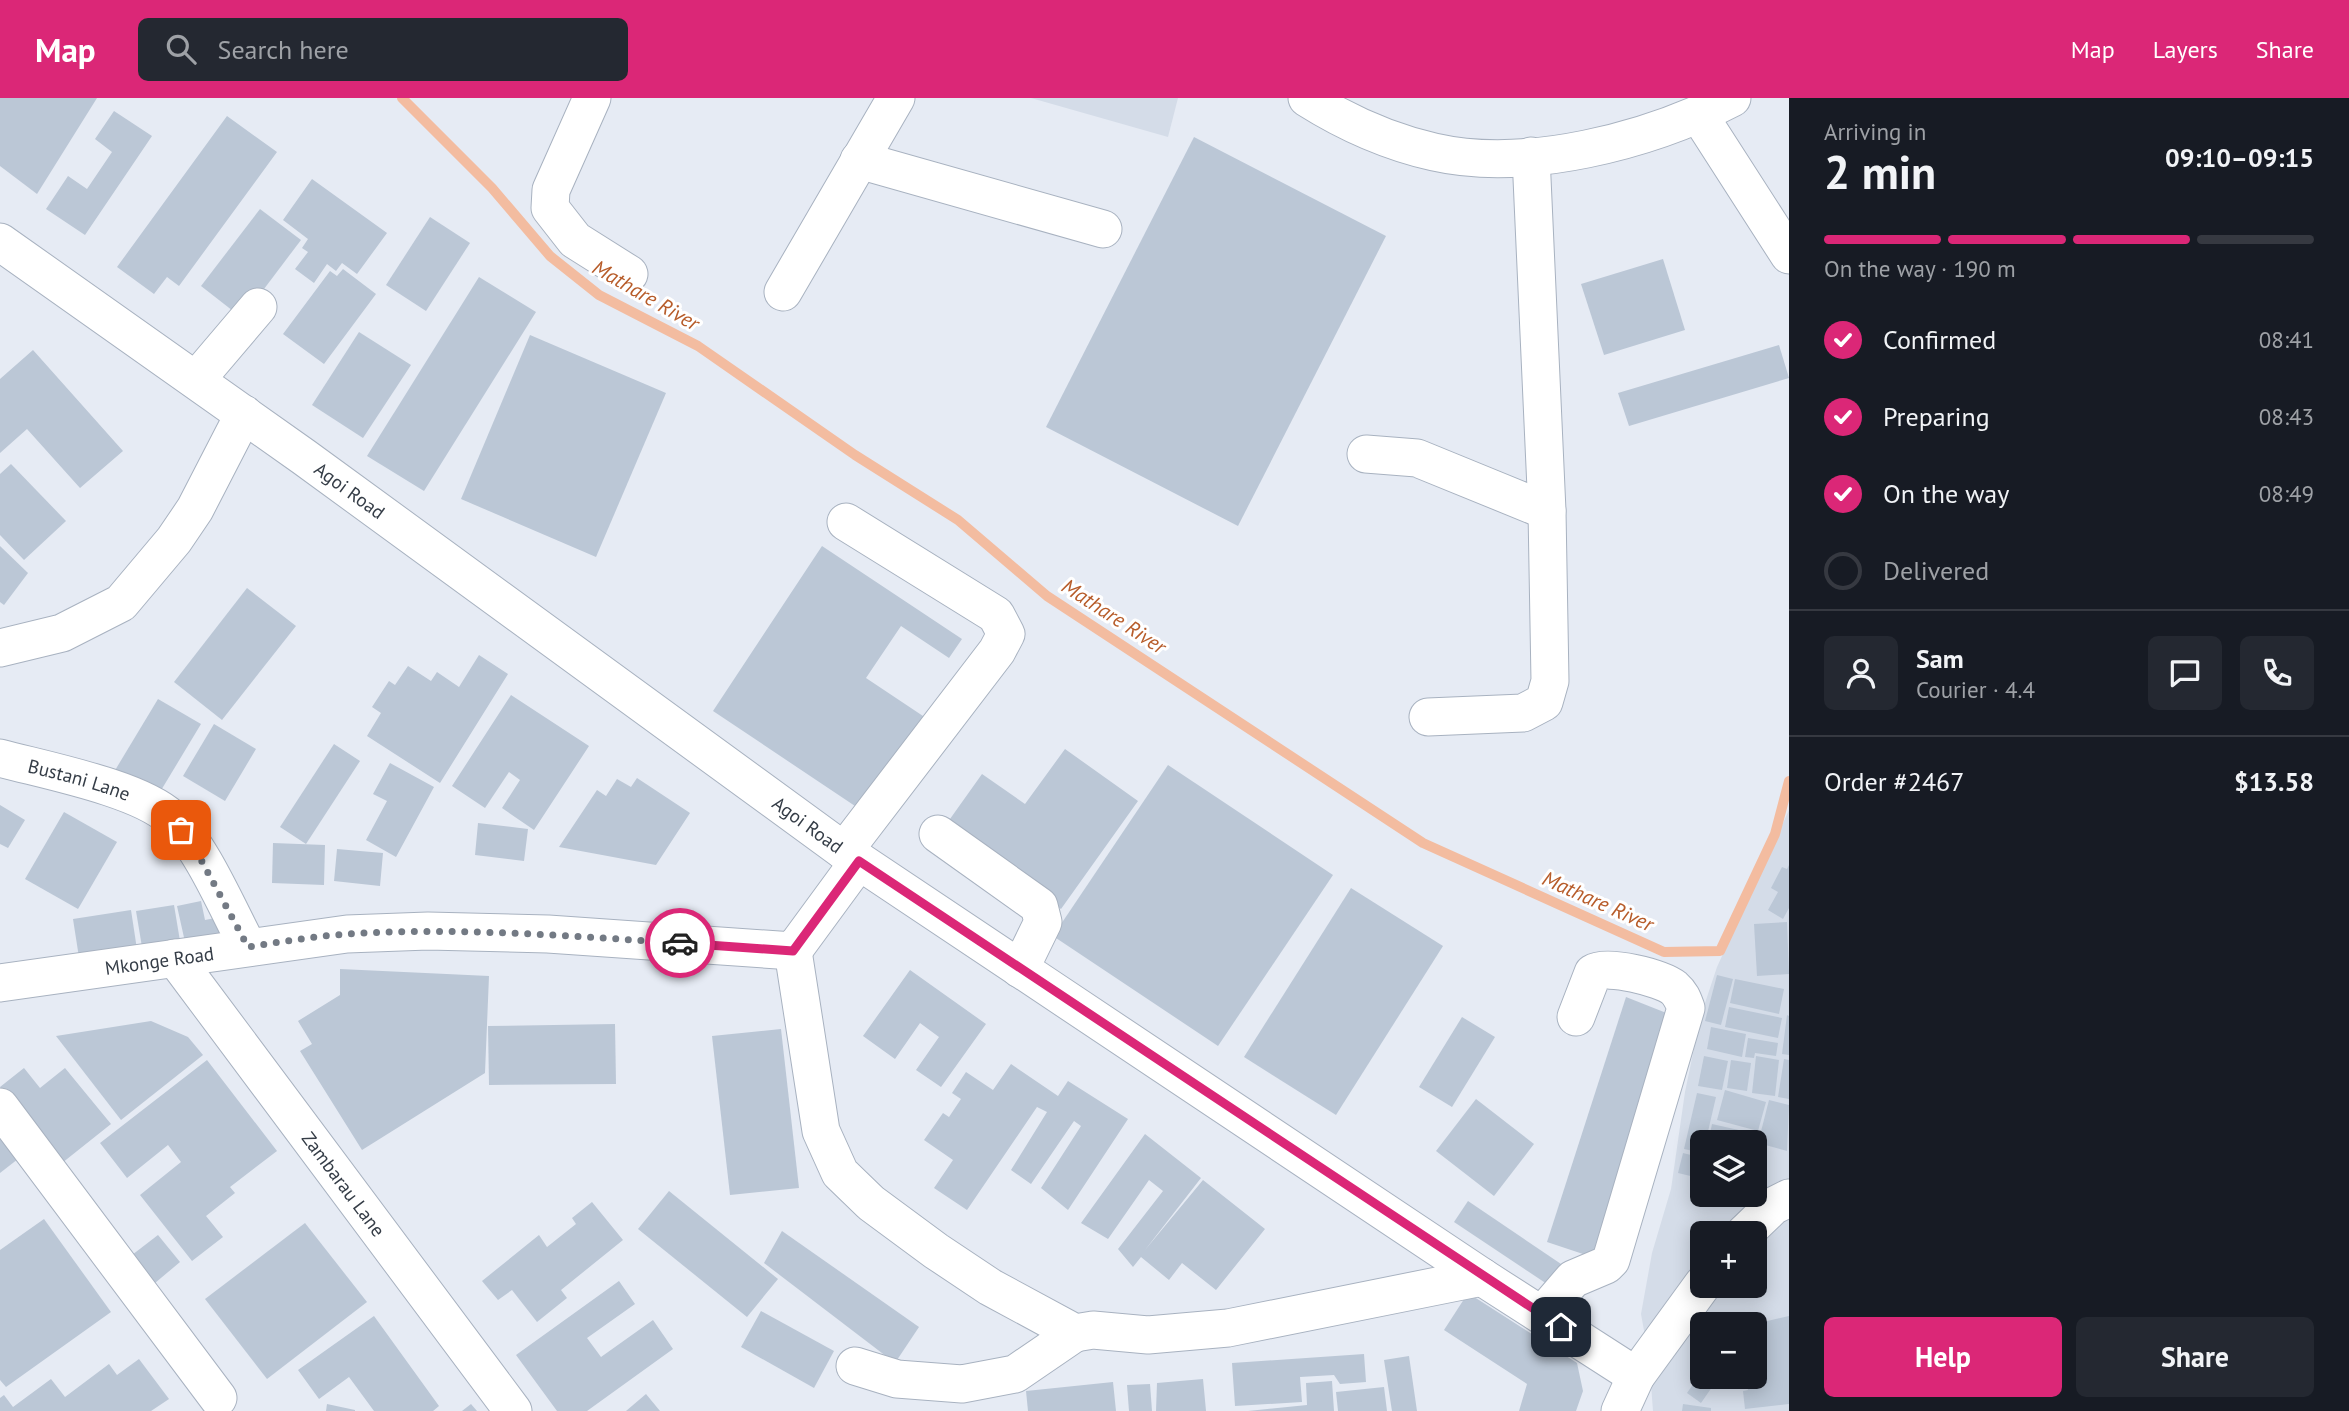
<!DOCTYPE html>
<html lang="en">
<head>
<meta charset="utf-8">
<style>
  body { margin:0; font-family:"PT Sans",sans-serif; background:#242831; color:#f1f3f6; height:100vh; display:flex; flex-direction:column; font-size:26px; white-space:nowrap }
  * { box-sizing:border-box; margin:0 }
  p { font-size:23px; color:#9ea1a6 }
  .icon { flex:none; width:38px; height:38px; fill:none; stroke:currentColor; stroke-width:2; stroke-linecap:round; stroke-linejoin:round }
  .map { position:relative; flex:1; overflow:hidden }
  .side { display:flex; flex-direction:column; background:#171b24; width:560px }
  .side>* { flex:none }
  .tools { position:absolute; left:1690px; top:1032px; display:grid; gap:14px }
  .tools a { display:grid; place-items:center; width:77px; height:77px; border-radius:10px; background:#171b24; box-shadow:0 4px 18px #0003; font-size:35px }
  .pin { position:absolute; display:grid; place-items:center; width:60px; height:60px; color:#fff; margin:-30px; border-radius:14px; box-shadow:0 4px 10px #0006 }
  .courier { position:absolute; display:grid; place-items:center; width:70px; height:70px; margin:-35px; border:5px solid #db2777; border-radius:50%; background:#fff; color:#222; box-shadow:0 2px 9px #0007 }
  .headline em { font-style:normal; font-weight:700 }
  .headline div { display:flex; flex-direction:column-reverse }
  .headline { display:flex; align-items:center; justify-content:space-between; height:119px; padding:0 35px }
  h1 { font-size:46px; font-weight:700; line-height:52px }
  .bar { display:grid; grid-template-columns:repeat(4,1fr); gap:10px 7px; align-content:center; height:84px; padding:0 35px }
  .bar i { height:9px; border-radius:5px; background:#363941 }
  .bar .active { background:#db2777 }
  .bar p { grid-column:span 4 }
  .line { display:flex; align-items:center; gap:18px; padding:0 35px; border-top:2px solid #363941 }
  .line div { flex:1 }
  .round { display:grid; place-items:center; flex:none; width:74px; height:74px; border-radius:10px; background:#242831 }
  ol { padding:0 35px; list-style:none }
  li { display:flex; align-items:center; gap:21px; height:77px }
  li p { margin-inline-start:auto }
  li .icon { padding:7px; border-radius:50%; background:#db2777; color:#fff; stroke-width:4 }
  li:last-child { color:#9ea1a6 }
  li i { width:38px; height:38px; border:4px solid #363941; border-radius:50% }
  .button { display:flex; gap:14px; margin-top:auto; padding:14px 35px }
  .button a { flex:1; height:80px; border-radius:10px; background:#db2777; color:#fff; font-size:28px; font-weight:700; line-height:80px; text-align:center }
  .button a+a { background:#242831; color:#f1f3f6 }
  header { display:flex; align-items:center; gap:42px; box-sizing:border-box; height:98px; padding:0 35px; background:#db2777; color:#fff }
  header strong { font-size:33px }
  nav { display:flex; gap:38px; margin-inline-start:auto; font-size:24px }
  .search { width:490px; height:63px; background:#242831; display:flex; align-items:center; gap:18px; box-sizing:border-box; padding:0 24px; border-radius:10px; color:#9ea1a6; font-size:26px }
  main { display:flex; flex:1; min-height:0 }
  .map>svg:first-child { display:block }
  .residential { fill:#d4dce8; fill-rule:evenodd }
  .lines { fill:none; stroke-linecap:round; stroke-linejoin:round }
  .stream { stroke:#f3bca0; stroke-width:10 }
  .building { fill:#bbc7d6 }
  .minor-casing { stroke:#a8b2c0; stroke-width:39 }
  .minor { stroke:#fff; stroke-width:37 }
  .done { stroke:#737a84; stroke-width:7; stroke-dasharray:0 12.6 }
  .route { stroke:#db2777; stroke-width:9 }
  .labels { text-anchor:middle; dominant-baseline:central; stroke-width:6; stroke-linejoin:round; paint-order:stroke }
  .street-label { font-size:19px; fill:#353d47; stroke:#fff }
  .water-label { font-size:21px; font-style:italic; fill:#b75c2a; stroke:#fff }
</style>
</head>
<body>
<header>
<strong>Map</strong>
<div class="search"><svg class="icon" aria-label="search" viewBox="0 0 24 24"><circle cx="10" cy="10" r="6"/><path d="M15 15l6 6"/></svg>Search here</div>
<nav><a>Map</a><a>Layers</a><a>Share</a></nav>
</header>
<main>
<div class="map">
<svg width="1789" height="1313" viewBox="0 0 1789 1313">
  <rect width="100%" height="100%" fill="#e6ebf4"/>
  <g class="residential">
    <path d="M1031,0H1178L1168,39Z"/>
    <path d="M1789,712V1313H1653L1649,1260L1641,1216L1652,1155L1671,1091L1685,994L1701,917L1717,869ZM1703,1045H1755V1097H1703ZM1703,1136H1755V1188H1703ZM1703,1227H1755V1279H1703Z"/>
  </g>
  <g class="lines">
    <path class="stream" d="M402,0L492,90L550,158L599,197L698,248L855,357L958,422L1047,498L1423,745L1664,854L1720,853L1775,736L1789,683"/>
  </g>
  <g class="building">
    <path d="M0,0H97L37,96L0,68Z"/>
    <path d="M114,13L152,38L85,137L46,111L68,78L87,91L112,54L95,41Z"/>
    <path d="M227,18L277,54L179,188L167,179L154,196L117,169Z"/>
    <path d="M1194,39L1386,138L1238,428L1046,329Z"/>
    <path d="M312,81L387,135L357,176L342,165L336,173L327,166L314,185L295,171L308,154L302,150L308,141L283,122Z"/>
    <path d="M260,111L301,142L242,220L201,188Z"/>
    <path d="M430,119L470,145L426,213L386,187Z"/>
    <path d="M1663,161L1685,232L1604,257L1581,186Z"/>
    <path d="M343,171L376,196L324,266L283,236L330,173L337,178Z"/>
    <path d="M479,179L536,214L424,393L367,358Z"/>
    <path d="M359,234L411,267L363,340L312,307Z"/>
    <path d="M530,237L666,295L596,459L461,401Z"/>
    <path d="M1779,247L1789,280L1629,328L1618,295Z"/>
    <path d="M33,252L123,353L80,390L27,331L0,355V281Z"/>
    <path d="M11,366L66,423L24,462L0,437V376Z"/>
    <path d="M0,448L28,475L4,507L0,504Z"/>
    <path d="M822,448L962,541L949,560L901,528L866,580L926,620L861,712L713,613Z"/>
    <path d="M247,490L296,528L222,622L174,584Z"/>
    <path d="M479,557L508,576L440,685L367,638L381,615L372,609L389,583L395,587L408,568L431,583L437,574L459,589Z"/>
    <path d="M511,597L589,648L534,732L502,710L520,682L509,674L485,710L452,688Z"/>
    <path d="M158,601L201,626L157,699L114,674Z"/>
    <path d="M214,626L256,651L225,703L183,678Z"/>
    <path d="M334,646L360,663L306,746L280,729Z"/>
    <path d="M1065,651L1138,703L1061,811L945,728L982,676L1025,706Z"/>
    <path d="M390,665L434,689L396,759L366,742L387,703L373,696Z"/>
    <path d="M1168,667L1333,777L1218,948L1053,838Z"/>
    <path d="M637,680L690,715L656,767L559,749L597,692L606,698L617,681L631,689Z"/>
    <path d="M0,707L25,722L8,750L0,746Z"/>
    <path d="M64,714L117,744L78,811L25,781Z"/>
    <path d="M478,725L528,731L524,763L475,757Z"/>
    <path d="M273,745L325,747L324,787L272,785Z"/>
    <path d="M337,751L383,755L380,788L334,783Z"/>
    <path d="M1789,767V810L1783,821L1768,812L1778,794L1771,790L1782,769L1787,771Z"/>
    <path d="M1351,790L1443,848L1336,1017L1244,959Z"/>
    <path d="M201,803L205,822L226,818L230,835L185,844L177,808Z"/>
    <path d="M174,807L181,849L143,855L136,813Z"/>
    <path d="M131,812L138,858L80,866L73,821Z"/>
    <path d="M1787,824L1789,876L1757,878L1754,826Z"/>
    <path d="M340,871L489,878L485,975L362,1052L300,953L312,946L298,923L340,897Z"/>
    <path d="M910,872L986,926L941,989L916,972L939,939L920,925L895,961L863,938Z"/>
    <path d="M1717,877L1733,881L1721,927L1705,923Z"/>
    <path d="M1735,881L1784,891L1779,916L1730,905Z"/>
    <path d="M1626,899L1679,920L1607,1164L1547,1144Z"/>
    <path d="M1729,909L1782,920L1778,940L1725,929Z"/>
    <path d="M1787,917L1789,918V957L1782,956Z"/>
    <path d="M1462,919L1495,939L1452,1009L1419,989Z"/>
    <path d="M151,923L188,939L203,957L121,1022L56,938Z"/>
    <path d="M615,926L616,986L489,987L488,928Z"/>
    <path d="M1711,929L1746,936L1742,959L1707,951Z"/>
    <path d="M781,931L799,1090L730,1097L712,938Z"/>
    <path d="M1748,940L1778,945L1776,958L1755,955L1754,960L1745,959Z"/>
    <path d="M1704,958L1728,963L1722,992L1698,988Z"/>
    <path d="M1756,958L1779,962L1775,998L1752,995Z"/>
    <path d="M1784,961L1789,962V1001L1778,999Z"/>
    <path d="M207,962L277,1053L230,1089L235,1095L206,1118L223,1139L192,1163L140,1097L181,1064L168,1047L127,1080L100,1045Z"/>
    <path d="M1731,962L1751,965L1747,993L1727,990Z"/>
    <path d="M1011,966L1058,998L1068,983L1128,1021L1068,1112L1041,1090L1081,1028L1074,1023L1031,1086L1011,1072L1047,1014L1037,1009L967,1112L934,1090L953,1062L924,1042L943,1015L949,1019L961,1001L952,995L966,974L993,992Z"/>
    <path d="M24,970L40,990L65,970L111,1026L62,1065L0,989Z"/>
    <path d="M1725,992L1766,1004L1758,1033L1717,1022Z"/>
    <path d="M1697,995L1716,999L1703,1055L1684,1051Z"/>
    <path d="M1476,1001L1534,1046L1494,1098L1436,1053Z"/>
    <path d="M1769,1002L1789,1007L1787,1053L1758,1045Z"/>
    <path d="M1712,1026L1752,1035L1749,1045H1708Z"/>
    <path d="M1145,1036L1201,1080L1145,1152L1203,1082L1265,1131L1216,1192L1182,1165L1169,1182L1141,1159L1133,1169L1118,1151L1163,1093L1149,1082L1108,1141L1081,1125Z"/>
    <path d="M0,1039L18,1061L0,1075Z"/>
    <path d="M1683,1055L1703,1060V1081L1678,1075Z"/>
    <path d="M669,1093L778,1181L747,1219L638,1131Z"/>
    <path d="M1468,1103L1567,1170L1553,1190L1454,1124Z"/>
    <path d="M592,1104L623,1142L561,1192L567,1200L537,1224L512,1192L498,1202L482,1183L539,1137L547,1149L576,1126L572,1120Z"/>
    <path d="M44,1121L111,1214L6,1289L0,1282V1152Z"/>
    <path d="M305,1125L367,1204L267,1281L205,1201Z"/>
    <path d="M782,1133L919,1229L895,1265L764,1165Z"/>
    <path d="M158,1137L180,1164L155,1185L132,1157Z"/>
    <path d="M619,1183L635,1206L587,1240L601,1259L653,1222L673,1251L587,1313H557L516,1257Z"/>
    <path d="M1468,1195L1577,1265L1583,1293L1576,1313H1519L1527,1286L1444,1232Z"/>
    <path d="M761,1213L834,1253L814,1290L741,1249Z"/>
    <path d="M374,1218L439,1308L433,1313H374L349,1279L319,1301L298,1272Z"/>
    <path d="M1789,1218V1306L1745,1311L1743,1293L1748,1292L1744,1279H1755V1226Z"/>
    <path d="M1364,1256L1366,1284L1340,1286L1334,1277L1300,1279L1302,1304L1235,1308L1232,1265Z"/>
    <path d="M1409,1258L1417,1313H1392L1384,1262Z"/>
    <path d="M139,1261L169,1301L151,1313H0V1300L4,1297L13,1309L51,1281L65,1299L109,1266L117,1277Z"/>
    <path d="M1703,1272V1279H1719L1701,1305L1687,1295Z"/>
    <path d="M1203,1281L1206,1313H1156L1157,1285Z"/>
    <path d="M1332,1283L1334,1313H1248L1307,1307L1306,1285Z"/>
    <path d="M1113,1284L1116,1313H1028L1026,1293Z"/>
    <path d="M1150,1286L1152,1313H1129L1127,1287Z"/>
    <path d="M1384,1289L1387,1313H1338L1336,1294Z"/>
    <path d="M646,1296L660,1313H626Z"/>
    <path d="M327,1306L355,1312V1313H326Z"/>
    <path d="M471,1306L477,1313H462Z"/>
    <path d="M1683,1306L1711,1310V1313H1682Z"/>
  </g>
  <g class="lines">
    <defs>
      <g id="minor">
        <path d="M592,0L551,92L550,110L575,142L629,176"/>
        <path d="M1307,0C1345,24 1390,44 1434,54C1526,75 1649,43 1732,0"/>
        <path d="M1699,17L1789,157"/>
        <path d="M859,62L1103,131"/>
        <path id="s1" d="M0,144L304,359L844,753L1482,1179L1636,1278"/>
        <path d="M783,194L896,0"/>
        <path d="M196,282L258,209"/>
        <path d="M1366,356L1417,360L1547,413"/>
        <path d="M0,550L62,535L121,505L174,442L195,411L244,316"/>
        <path d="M1428,619L1523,615L1544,604L1550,583L1547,413L1531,58"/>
        <path id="s2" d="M0,660C44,672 139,690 171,720C201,747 228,812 248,849"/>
        <path d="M938,736L1039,808L1043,824L1020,871"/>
        <path d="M844,753L997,553L1006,536L996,517L846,424"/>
        <path d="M793,853L821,1033L840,1075L871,1105L936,1153L990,1189L1075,1235L1093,1232L1148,1237L1228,1230L1482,1179"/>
        <path id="s3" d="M175,860L513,1313"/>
        <path id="s4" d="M0,885L347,836L428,833L548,836L793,853L859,763"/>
        <path d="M0,1009L218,1300"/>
        <path d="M1744,1136L1773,1108L1789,1100"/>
        <path d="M1542,1217L1573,1181L1606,1167L1611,1162L1686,910C1683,902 1681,896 1674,890C1661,880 1607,866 1593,875L1576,919"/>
        <path d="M855,1268L897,1281L962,1286L1015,1276L1075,1235"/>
        <path d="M1620,1313L1636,1278L1703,1186"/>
      </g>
    </defs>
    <use href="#minor" class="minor-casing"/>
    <use href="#minor" class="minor"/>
  </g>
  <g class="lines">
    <path class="done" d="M181,732L192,745L248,849C281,844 315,838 348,836C459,829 569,838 680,845"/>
    <path class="route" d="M680,845L793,853L859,763L1561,1229"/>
  </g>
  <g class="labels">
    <g class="street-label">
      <text stroke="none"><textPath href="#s1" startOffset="429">Agoi Road</textPath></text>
      <text stroke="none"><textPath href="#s2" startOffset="82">Bustani Lane</textPath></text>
      <text stroke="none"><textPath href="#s1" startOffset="996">Agoi Road</textPath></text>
      <text stroke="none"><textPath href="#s4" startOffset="161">Mkonge Road</textPath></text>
      <text stroke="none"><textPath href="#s3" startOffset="282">Zambarau Lane</textPath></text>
    </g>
    <g class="water-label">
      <text transform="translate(646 197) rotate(30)">Mathare River</text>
      <text transform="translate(1114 518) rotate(33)">Mathare River</text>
      <text transform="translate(1598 803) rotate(24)">Mathare River</text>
    </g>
  </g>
</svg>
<div class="tools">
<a><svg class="icon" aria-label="layers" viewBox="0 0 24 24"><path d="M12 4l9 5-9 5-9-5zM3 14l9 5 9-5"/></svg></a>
<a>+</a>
<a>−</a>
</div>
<div class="pin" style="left:181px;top:732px;background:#ea580c"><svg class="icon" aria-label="bag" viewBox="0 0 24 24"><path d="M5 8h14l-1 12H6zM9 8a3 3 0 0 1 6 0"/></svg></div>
<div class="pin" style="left:1561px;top:1229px;background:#1f2937"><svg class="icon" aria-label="home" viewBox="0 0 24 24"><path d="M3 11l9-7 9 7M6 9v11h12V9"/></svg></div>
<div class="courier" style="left:680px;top:845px"><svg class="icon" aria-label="car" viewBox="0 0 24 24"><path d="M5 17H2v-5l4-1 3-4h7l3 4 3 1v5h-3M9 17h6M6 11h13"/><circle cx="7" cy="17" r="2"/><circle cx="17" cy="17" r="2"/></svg></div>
</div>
<section class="side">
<div class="headline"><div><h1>2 min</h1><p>Arriving in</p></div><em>09:10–09:15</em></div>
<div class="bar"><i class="active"></i><i class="active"></i><i class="active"></i><i></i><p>On the way · 190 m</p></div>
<ol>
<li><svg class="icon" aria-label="check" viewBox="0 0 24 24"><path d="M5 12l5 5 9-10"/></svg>Confirmed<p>08:41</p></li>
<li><svg class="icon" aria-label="check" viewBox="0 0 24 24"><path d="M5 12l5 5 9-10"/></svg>Preparing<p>08:43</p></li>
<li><svg class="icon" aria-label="check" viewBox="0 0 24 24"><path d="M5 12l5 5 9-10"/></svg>On the way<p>08:49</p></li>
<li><i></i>Delivered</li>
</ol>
<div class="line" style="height:126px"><a class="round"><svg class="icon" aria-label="person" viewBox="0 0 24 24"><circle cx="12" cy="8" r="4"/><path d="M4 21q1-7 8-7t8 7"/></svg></a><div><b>Sam</b><p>Courier · 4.4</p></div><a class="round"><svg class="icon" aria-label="chat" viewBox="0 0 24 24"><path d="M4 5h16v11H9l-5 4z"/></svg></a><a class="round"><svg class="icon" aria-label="phone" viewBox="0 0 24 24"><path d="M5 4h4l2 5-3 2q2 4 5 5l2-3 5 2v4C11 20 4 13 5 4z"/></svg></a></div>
<div class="line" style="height:91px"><div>Order #2467</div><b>$13.58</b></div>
<div class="button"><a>Help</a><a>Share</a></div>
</section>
</main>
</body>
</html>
